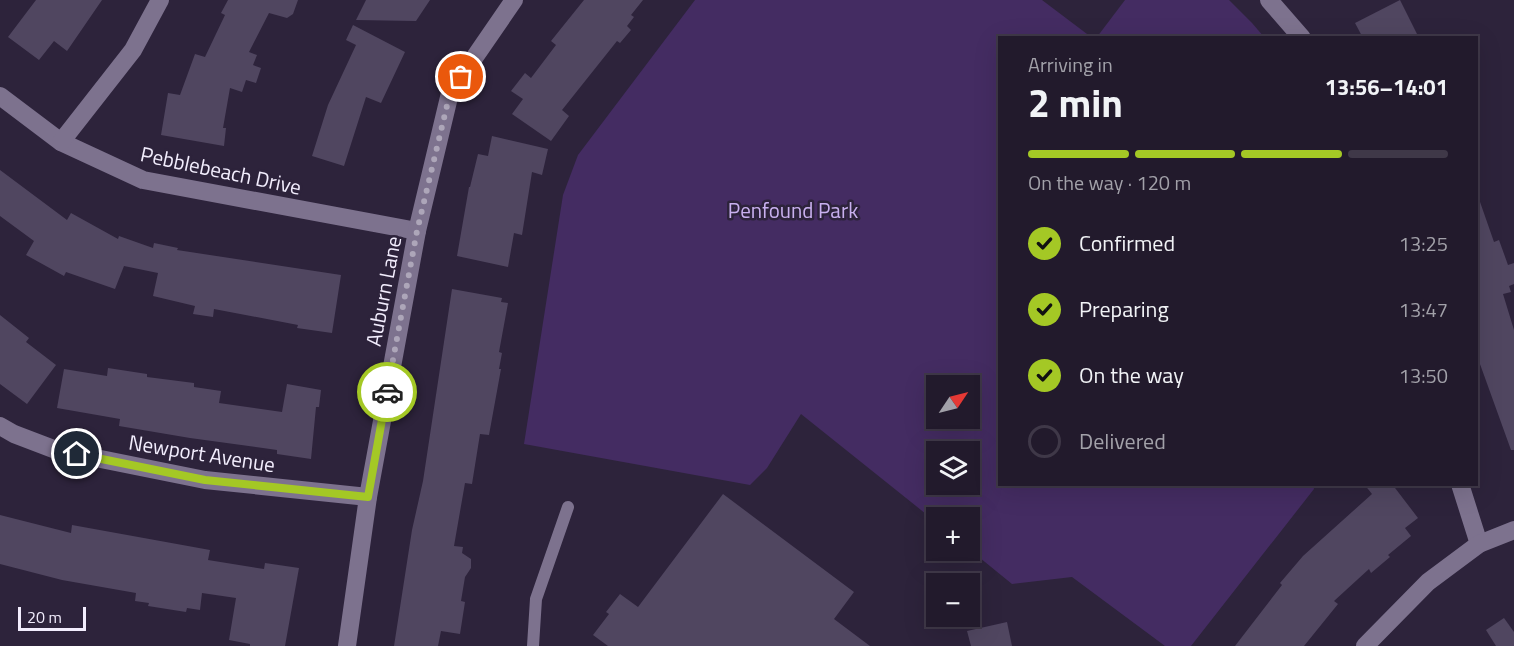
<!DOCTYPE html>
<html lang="en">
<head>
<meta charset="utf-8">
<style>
  body { margin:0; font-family:"Titillium Web",sans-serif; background:#2e2738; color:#f1f3f6; height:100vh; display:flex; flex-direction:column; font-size:22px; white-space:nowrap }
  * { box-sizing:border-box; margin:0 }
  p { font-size:20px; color:#a2a1a9 }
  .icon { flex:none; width:33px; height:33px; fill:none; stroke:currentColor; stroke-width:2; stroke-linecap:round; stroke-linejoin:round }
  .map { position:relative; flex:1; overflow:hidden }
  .sheet { position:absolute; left:998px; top:36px; width:480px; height:450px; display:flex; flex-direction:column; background:#221a2c; border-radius:0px; box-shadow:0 6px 24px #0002,0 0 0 2px #3f3848 }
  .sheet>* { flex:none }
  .needle { width:39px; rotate:55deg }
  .fabs { position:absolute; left:926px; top:375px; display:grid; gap:12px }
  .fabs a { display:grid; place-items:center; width:54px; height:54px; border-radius:0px; background:#221a2c; box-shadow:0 6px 24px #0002,0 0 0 2px #3f3848; font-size:30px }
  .scale { position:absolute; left:18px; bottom:15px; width:68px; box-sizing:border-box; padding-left:6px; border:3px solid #f2edfd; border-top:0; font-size:16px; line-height:21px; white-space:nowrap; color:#f2edfd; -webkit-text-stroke:4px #2d233b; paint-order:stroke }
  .pin { position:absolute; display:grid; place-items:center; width:51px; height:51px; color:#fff; margin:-26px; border:3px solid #fff; border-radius:50%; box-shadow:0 2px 6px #0007 }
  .courier { position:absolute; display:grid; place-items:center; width:60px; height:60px; margin:-30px; border:4px solid #a4c825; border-radius:50%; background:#fff; color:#222; box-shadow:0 2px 8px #0007 }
  .headline em { font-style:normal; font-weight:700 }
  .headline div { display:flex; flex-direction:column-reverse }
  .headline { display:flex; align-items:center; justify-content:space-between; height:102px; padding:0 30px }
  h1 { font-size:39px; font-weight:700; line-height:45px }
  .bar { display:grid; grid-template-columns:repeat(4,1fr); gap:9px 6px; align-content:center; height:72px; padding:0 30px }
  .bar i { height:8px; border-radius:4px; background:#3f3848 }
  .bar .on { background:#a4c825 }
  .bar p { grid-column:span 4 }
  ol { padding:0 30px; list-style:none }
  li { display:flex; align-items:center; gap:18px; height:66px }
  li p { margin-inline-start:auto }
  li .icon { padding:6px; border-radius:50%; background:#a4c825; color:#111; stroke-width:4 }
  li:last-child { color:#a2a1a9 }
  li i { width:33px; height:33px; border:3px solid #3f3848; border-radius:50% }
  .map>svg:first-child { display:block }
  .green { fill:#442c62; fill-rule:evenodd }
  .building { fill:#504660 }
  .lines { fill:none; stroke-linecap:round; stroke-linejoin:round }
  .lane { stroke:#7d728e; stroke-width:12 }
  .street { stroke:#7d728e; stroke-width:18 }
  .done { stroke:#ada6b9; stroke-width:6; stroke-dasharray:0 10.8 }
  .route { stroke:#a4c825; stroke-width:8 }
  .labels { text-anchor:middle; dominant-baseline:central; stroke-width:5; stroke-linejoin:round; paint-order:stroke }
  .street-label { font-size:21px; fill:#f2edfd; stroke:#2d233b }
  .park-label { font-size:21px; fill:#c9b0ef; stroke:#2d233b }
</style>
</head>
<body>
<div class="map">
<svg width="1514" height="646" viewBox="0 0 1514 646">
  <rect width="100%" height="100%" fill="#2d233b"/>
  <g class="green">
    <path d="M695,0H1042L1091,37L999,38V484L1313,485L1314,489L1191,646H1165L1072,577L1012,584L969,549V518H936V522L801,414L767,468L750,485L524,444L563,195L578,155ZM936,386H969V418H936ZM936,452H969V484H936Z"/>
    <path d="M1125,0H1229L1252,23L1264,37H1097Z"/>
  </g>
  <g class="building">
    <path d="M36,0H102L67,51L54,41L39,60L8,37Z"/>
    <path d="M228,0H298L293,14L287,18L269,13L249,52L257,55L253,65L261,68L256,83L246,80L242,92L230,88L223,128H226L224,146L161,135L168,93L180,95L195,54L205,57L225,15L221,13Z"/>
    <path d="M366,0H430L416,21L356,20Z"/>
    <path d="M584,0H643L631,15L634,17L627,26L631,30L620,43L617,41L562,110L569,116L551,141L512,114L523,99L511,91L525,73L531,78L556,45L551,41Z"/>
    <path d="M1400,0L1419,38H1363L1355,23Z"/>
    <path d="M353,25L405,52L381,103L366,97L344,166L312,156L328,105L356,45L346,40Z"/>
    <path d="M492,136L548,149L542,175L532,172L522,235L514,233L508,267L457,256L469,187H470L478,154L488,156Z"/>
    <path d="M0,170L67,220L71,213L118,239L119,236L153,248L154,243L178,248L177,250L341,275L332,333L297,328L298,325L214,309L213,317L193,314L195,306L153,296L158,273L124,266L115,289L66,272L64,276L26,255L34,241L0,216Z"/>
    <path d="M1476,199H1479L1494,242L1499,240L1508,265L1514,263V284L1509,286L1511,292L1503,294L1514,330V450H1511L1476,353Z"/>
    <path d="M452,289L502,298L501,302L508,303L499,352L502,353L499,369H501L489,435L480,434L472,484L465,483L454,546L463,547L462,553L471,559V568L465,577L461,601L465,602L460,634L441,631L438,646H394L412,530L423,481Z"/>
    <path d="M0,315L29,338L26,342L56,365L27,404L0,384Z"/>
    <path d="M108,368L147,374V377L194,383V387L221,391L219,403L282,412L287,384L321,390L319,407H316L311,459L277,454V450L190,438L119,426L120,419L57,408L64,369L107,376Z"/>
    <path d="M1364,484H1392L1418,518L1405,528L1411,536L1388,555L1390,557L1371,573L1369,569L1334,601L1338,604L1304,646H1235L1282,585L1280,583L1303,556L1372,494Z"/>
    <path d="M723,494L854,592L834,619L870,646H608L593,635L609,614L606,612L620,594L638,607Z"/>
    <path d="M0,515L71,533L72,525L210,550L208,560L264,569L265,563L299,568L285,646H250V644L229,640L236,598L202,593L200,610L187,608L186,612L148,606L149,603L135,601L136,593L62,580L0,564Z"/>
    <path d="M1504,618L1514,632V646H1496L1486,630Z"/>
    <path d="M1007,622L1012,646H971L967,631Z"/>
  </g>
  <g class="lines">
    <path class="lane" d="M533,646L536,599L568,507"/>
    <g class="street">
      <path d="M1269,0L1302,38"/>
      <path d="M0,96L61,142L143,180L417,231"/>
      <path d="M61,142L133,50L160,0"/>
      <path d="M0,426L14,434L56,450L205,480L368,497"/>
      <path d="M1460,484L1479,544"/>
      <path d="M347,646L368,497L417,231L450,93L514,0"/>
      <path d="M1365,646L1428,582L1479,544L1514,530"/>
    </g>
  </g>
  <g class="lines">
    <path class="done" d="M387,392L417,231L450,93L461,77"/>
    <path class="route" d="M77,454L205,480L368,497L387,392"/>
  </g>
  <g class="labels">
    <g class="street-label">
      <text transform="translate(221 170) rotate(12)">Pebblebeach Drive</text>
      <text transform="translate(383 291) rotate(-79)">Auburn Lane</text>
      <text transform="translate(202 453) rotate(9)">Newport Avenue</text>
    </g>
    <g class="park-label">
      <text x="793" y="210">Penfound Park</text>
    </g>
  </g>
</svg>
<div class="fabs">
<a><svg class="needle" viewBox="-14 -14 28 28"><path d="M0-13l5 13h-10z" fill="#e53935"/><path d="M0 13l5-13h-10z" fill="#a2a1a9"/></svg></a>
<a><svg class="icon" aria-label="layers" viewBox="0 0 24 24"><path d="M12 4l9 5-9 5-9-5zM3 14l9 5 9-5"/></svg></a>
<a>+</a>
<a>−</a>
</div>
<div class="scale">20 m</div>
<div class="pin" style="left:461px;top:77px;background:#ea580c"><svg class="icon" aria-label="bag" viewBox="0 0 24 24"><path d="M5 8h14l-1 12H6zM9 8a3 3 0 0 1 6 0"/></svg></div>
<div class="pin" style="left:77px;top:454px;background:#1f2937"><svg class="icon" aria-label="home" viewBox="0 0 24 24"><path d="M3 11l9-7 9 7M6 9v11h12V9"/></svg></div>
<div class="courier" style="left:387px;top:392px"><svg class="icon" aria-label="car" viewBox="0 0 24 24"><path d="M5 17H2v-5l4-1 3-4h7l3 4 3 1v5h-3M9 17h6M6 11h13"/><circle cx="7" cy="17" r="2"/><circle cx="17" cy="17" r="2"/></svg></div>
<section class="sheet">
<div class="headline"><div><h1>2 min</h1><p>Arriving in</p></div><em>13:56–14:01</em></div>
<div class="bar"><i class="on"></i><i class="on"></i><i class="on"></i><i></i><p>On the way · 120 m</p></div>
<ol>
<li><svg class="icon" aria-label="check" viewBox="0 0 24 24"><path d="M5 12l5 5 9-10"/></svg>Confirmed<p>13:25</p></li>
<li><svg class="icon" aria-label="check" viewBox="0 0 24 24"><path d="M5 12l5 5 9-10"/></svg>Preparing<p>13:47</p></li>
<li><svg class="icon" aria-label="check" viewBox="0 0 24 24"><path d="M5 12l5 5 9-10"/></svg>On the way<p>13:50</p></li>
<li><i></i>Delivered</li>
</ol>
</section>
</div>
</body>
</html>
